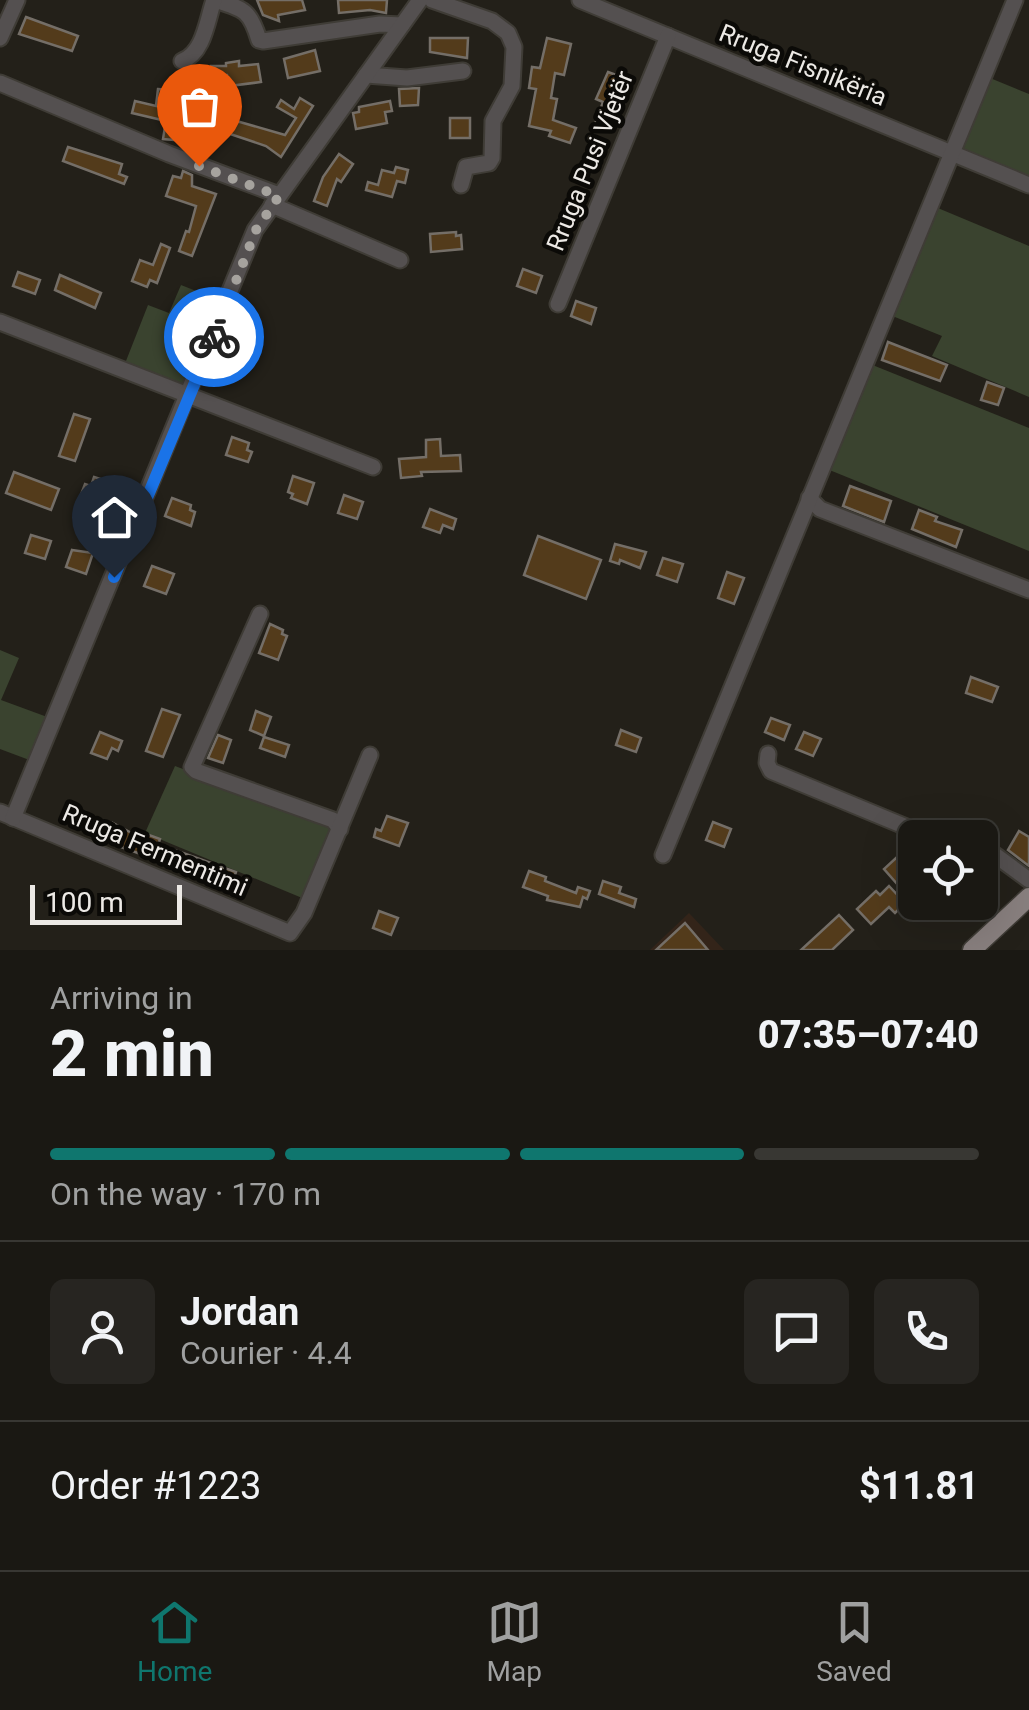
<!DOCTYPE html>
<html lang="en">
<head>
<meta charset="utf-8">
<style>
  body { margin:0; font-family:Roboto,sans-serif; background:#272521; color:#f1f3f6; height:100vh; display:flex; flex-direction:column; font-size:38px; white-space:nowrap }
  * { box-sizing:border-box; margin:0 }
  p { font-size:32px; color:#9fa0a0 }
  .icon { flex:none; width:55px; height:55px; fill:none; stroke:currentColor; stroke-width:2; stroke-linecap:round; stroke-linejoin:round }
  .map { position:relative; height:950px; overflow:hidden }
  .side { display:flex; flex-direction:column; background:#1a1813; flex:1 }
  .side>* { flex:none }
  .buttons { position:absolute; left:898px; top:820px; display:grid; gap:20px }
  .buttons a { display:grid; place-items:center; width:100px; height:100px; border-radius:15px; background:#1a1813; box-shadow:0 10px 40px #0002,0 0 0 2px #383733; font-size:50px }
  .scale { position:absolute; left:30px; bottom:25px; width:152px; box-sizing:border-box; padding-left:10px; border:5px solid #ece9e5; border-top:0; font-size:28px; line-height:35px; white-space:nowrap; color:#ece9e5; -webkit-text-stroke:8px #0b0a07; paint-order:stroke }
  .pin { position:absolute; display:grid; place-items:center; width:85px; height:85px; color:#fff; margin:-102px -42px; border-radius:50% 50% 50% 0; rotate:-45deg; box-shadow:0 0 10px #0007 }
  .pin .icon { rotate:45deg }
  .courier { position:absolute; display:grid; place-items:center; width:100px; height:100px; margin:-50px; border:8px solid #1a73e8; border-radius:50%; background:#fff; color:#222; box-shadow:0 2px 12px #0007 }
  .headline em { font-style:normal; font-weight:800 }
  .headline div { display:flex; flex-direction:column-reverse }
  .headline { display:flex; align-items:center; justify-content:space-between; height:170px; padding:0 50px }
  h1 { font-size:65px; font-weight:800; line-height:75px }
  .bar { display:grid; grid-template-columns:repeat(4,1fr); gap:15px 10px; align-content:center; height:120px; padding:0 50px }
  .bar i { height:12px; border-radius:8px; background:#383733 }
  .bar .selected { background:#0f766e }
  .bar p { grid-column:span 4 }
  .line { display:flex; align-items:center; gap:25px; padding:0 50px; border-top:2px solid #383733 }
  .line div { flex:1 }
  .round { display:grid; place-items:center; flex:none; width:105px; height:105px; border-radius:15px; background:#272521 }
  .menu { display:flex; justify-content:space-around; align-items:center; height:140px; border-top:2px solid #383733; background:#1a1813; font-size:28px; color:#9fa0a0 }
  .menu a { display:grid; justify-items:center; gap:5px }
  .menu .selected { color:#0f766e }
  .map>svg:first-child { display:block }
  .industrial { fill:#332419 }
  .green { fill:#3a432f }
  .building { fill:#533b1b; stroke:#746e67; stroke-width:2.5 }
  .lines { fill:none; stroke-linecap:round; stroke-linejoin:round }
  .minor-casing { stroke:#3f3c36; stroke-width:19 }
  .major-casing { stroke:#3f3c36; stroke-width:21 }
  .minor { stroke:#545050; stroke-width:15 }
  .major { stroke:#887f7e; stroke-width:18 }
  .done { stroke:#a6a39e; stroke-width:10; stroke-dasharray:0 18 }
  .route { stroke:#1a73e8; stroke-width:12 }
  .labels { text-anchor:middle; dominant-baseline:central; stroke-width:9; stroke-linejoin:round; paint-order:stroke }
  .street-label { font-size:25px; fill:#ece9e5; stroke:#0b0a07 }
</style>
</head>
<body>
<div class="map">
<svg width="1029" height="950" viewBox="0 0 1029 950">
  <rect width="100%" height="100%" fill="#232019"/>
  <path class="industrial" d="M689,913L724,950H650Z"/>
  <g class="green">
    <path d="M990,78L1029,94V178L960,148Z"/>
    <path d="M933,206L1029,246V397L932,356L942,336L890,315Z"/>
    <path d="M181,285L224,302L185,392L124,366L148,305L169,313Z"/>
    <path d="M870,364L1029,428V551L827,469Z"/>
    <path d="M0,650L19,658L1,700L50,718L32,761L0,749Z"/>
    <path d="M175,766L335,826L307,900L145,833Z"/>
  </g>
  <g class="building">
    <path d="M257,0H302L305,10L278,15L279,21L263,15Z"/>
    <path d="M338,0H387L386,13L370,10L339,13Z"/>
    <path d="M26,17L78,36L72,51L19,34Z"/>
    <path d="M430,38H468L467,58L430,52Z"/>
    <path d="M547,38L571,44L564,75L555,73L551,98L557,99L553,120L576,128L570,143L549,136L551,131L529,126L536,89L529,88L532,67L540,68Z"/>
    <path d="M315,50L320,71L288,78L284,59Z"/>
    <path d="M239,61V66L258,64L261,82L229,86L227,75H211V66H226V63Z"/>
    <path d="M608,72L627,79L620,97L626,99L613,130L595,124L603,102L596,99Z"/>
    <path d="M419,88L418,105L400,106L399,89Z"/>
    <path d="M158,89L192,92L191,102H185L183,120L206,122L205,127L213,128L211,143L163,139L166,121L132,113L135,101L156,106Z"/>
    <path d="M300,98L313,106L281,157L266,146L221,131L226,118L285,135L296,118L277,107L281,100L294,109Z"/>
    <path d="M390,101L392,111L385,112L387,123L356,129L353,113L359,112V107Z"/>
    <rect x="450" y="118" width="20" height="20"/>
    <path d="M68,147L122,164L119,174L127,177L124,184L63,161Z"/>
    <path d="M339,154L353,164L341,182L337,179L327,206L314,201L323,177Z"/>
    <path d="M396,167L408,170L405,183L397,181L392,197L366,190L368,182L378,185L382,170L394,173Z"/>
    <path d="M183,171L192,175V186L216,194L192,256L179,251L186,231L189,232L196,206L166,196L173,176L181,178Z"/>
    <path d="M456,232V236L461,235L462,249L431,252L430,234Z"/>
    <path d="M161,244L170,248L157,283L150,280L147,287L132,281L140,260L153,265Z"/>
    <path d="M523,269L542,276L536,293L517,286Z"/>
    <path d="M18,272L40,280L35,294L13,286Z"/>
    <path d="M60,275L101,293L95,308L55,290Z"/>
    <path d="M576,301L596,308L591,324L571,316Z"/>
    <path d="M888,342L947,365L940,381L882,360Z"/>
    <path d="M987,382L1004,388L998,405L981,400Z"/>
    <path d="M74,414L90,419L75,461L59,456Z"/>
    <path d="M232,437L249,443L247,450L252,452L248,462L226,455Z"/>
    <path d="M440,439L441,456L460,455L461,471L421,472L422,476L401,478L399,459L426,457V440Z"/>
    <path d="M14,472L59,489L51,510L6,493Z"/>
    <path d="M293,476L314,483L307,504L291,498L293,494L288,492Z"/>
    <path d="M94,477L113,483L103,513L104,510L123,517L117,533L98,526L103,513L87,507L89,501L80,497L85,484L91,486Z"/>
    <path d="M850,486L891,501L884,522L843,506Z"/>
    <path d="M344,495L363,502L357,519L338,513Z"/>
    <path d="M172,498L191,505L190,510L195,512L191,526L165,516Z"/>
    <path d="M430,509L456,519L453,529L443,525L440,533L423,527Z"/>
    <path d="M919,510L937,517L935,521L962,530L956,547L912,529Z"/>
    <path d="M31,535L51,541L45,559L25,553Z"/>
    <path d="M538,536L601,560L586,599L524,575Z"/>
    <path d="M615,544L646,552L640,568L620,560L619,564L610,561Z"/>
    <path d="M72,550L93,553L86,574L66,567Z"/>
    <path d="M663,558L683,564L677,582L657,575Z"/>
    <path d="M152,566L174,574L166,594L144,586Z"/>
    <path d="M727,572L744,578L734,604L718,598Z"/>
    <path d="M270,624L283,630L282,634L287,636L278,660L259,653Z"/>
    <path d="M971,677L998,687L992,702L966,693Z"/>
    <path d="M162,709L180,715L163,757L146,751Z"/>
    <path d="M256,711L271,717L264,736L250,730Z"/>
    <path d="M771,718L790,725L784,740L765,732Z"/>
    <path d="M621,730L641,738L636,752L616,745Z"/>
    <path d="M100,732L122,741L118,751L112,748L107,759L91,753Z"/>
    <path d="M804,732L821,739L813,756L796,749Z"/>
    <path d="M218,735L231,740L223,763L208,758Z"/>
    <path d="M264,737L289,745L285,757L260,748Z"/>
    <path d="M387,816L408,823L399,846L374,837L376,829L381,831Z"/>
    <path d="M713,822L731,829L724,847L706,840Z"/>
    <path d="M113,823L139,837L141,832L160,839L157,848L151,846L146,856L110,843L112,839L108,838Z"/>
    <path d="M1019,831L1029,837V866L1008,850Z"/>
    <path d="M169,848L236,872L231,887L163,863Z"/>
    <path d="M896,858L910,873L898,885L884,869Z"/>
    <path d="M529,871L546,877L545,881L576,893L578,887L590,891L587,899L583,897L580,907L547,900L548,896L523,887Z"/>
    <path d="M603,881L621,887L619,893L636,899L634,907L599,894Z"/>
    <path d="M889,886L905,903L895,913L889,907L871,924L857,909L876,891L880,895Z"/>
    <path d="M379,911L398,918L391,935L373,928Z"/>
    <path d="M839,915L853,930L832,950H801Z"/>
    <path d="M685,923L708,950H656Z"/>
  </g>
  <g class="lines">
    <defs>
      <g id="minor">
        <path d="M215,0C244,9 250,10 259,40L263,41L380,24L402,25"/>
        <path d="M432,0L492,21L508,33L514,47L512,86L493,121L492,158L489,163L466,167L461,185"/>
        <path d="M580,0L1029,185"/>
        <path d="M0,38L17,0"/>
        <path d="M182,61C204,53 207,20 214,0"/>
        <path d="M366,75L407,78L463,71"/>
        <path d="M0,83L169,154L279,195"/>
        <path d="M272,205L400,260"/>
        <path d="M558,304L668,36"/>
        <path d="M0,322L373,467"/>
        <path d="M809,498L820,509L1029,590"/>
        <path d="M260,614L192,767L196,771L333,820L340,829"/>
        <path d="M768,754L767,763L771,771L933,838"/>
        <path d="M0,812L290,933L304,913L370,755"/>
        <path d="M13,818L255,230L420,0"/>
        <path d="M980,850L995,855L1029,880"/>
        <path d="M663,855L1015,0"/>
      </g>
      <path id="major" d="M972,950L1029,897"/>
    </defs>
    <use href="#minor" class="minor-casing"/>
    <use href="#major" class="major-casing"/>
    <use href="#minor" class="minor"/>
    <use href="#major" class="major"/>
  </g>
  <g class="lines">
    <path class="done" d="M199,166L279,196L256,230L214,337"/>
    <path class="route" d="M114,577L214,337"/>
  </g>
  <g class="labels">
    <g class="street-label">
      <text transform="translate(803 65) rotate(22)">Rruga Fisnikëria</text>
      <text transform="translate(590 161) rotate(-68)">Rruga Pusi Vjetër</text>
      <text transform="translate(155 850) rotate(23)">Rruga Fermentimi</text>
    </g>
  </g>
</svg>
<div class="buttons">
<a><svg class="icon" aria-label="locate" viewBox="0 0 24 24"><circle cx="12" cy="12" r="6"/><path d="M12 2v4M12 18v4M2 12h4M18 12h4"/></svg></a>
</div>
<div class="scale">100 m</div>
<div class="pin" style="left:199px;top:166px;background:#ea580c"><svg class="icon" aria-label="bag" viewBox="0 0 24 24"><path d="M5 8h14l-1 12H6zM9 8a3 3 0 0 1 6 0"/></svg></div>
<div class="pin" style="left:114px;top:577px;background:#1f2937"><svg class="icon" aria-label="home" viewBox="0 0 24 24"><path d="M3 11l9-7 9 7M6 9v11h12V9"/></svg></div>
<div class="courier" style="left:214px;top:337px"><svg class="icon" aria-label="bike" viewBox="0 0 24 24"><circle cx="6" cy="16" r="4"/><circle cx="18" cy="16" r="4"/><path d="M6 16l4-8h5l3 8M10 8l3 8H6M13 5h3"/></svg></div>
</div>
<section class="side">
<div class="headline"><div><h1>2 min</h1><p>Arriving in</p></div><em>07:35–07:40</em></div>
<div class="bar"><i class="selected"></i><i class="selected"></i><i class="selected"></i><i></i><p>On the way · 170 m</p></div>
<div class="line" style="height:180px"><a class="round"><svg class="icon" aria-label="person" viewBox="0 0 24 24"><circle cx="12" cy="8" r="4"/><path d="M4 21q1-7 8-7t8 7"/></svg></a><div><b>Jordan</b><p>Courier · 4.4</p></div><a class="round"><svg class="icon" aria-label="chat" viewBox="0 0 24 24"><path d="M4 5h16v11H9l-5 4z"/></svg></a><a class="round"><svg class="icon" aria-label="phone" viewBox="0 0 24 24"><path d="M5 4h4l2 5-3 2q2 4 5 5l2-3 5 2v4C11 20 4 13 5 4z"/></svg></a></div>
<div class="line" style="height:130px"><div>Order #1223</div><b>$11.81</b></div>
</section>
<nav class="menu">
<a class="selected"><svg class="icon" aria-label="home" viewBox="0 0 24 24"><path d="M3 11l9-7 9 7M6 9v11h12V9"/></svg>Home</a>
<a><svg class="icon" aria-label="map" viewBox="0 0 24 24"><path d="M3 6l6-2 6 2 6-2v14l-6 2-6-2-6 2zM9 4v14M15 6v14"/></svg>Map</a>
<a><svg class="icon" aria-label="saved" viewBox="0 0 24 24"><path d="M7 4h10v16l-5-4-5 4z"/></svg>Saved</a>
</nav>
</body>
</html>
